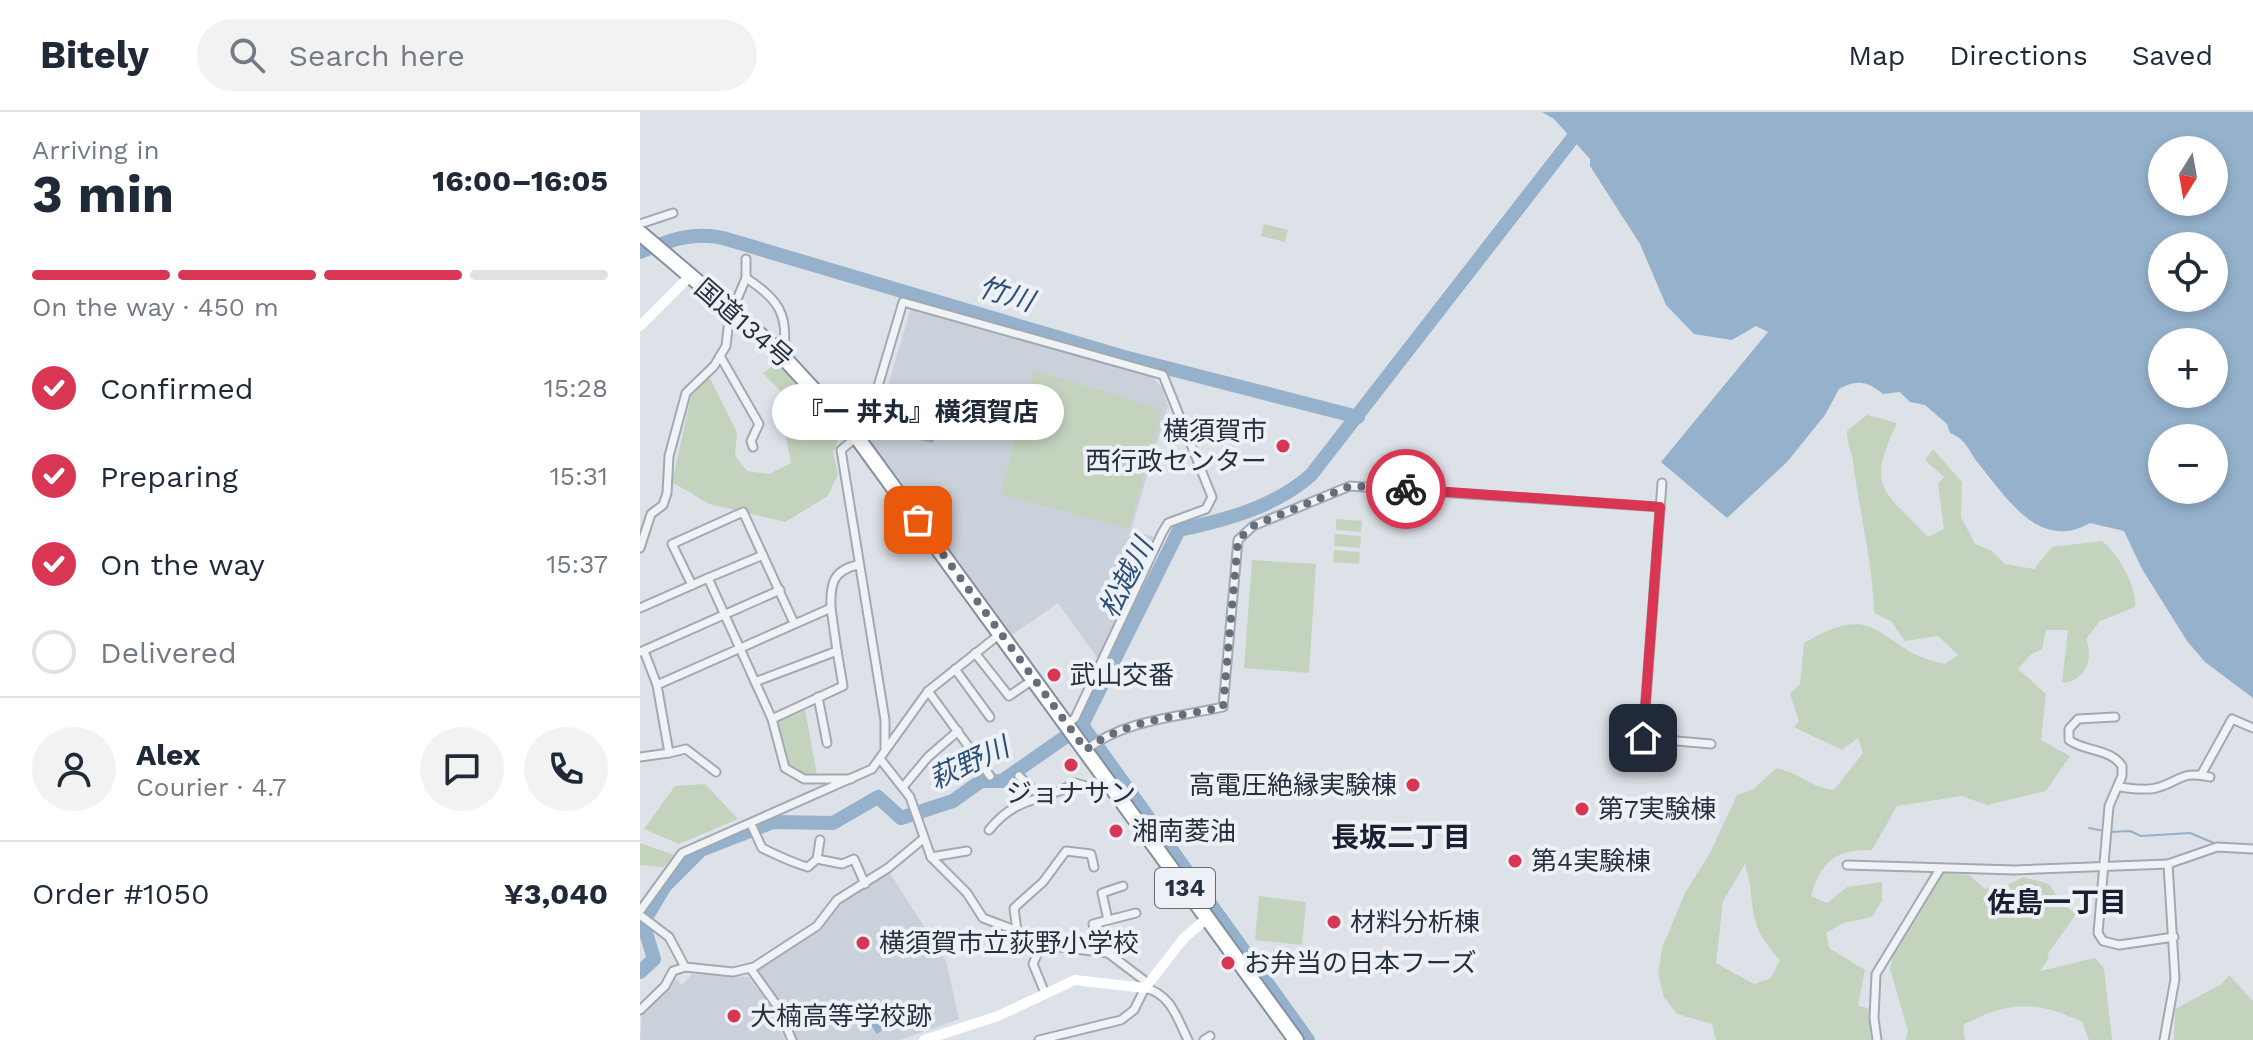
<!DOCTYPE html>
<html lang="en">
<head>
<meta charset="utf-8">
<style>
  body { margin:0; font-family:"Work Sans","Noto Sans JP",sans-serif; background:#f2f2f3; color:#1f2937; height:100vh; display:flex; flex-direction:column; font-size:30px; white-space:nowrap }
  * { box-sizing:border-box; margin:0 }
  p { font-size:26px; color:#747a83 }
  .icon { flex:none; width:44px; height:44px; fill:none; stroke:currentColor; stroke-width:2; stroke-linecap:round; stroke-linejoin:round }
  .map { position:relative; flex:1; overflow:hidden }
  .side { display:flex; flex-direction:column; background:#fff; width:640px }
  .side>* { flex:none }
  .needle { width:52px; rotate:191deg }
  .fabs { position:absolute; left:1508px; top:24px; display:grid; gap:16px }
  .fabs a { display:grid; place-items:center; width:80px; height:80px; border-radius:50%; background:#fff; box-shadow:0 4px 12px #0003; font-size:40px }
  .pin { position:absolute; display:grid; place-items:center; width:68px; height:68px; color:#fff; margin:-34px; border-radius:16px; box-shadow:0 4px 12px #0006 }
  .courier { position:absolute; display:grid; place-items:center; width:80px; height:80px; margin:-40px; border:6px solid #d93654; border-radius:50%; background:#fff; color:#222; box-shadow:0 2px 10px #0007 }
  .bubble { position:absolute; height:56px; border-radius:28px; background:#fff; box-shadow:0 4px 12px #0003; font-size:26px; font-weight:700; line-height:56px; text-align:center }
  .headline em { font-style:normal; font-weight:700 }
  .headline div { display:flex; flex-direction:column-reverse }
  .headline { display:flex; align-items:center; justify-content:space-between; height:136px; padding:0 32px }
  h1 { font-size:52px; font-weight:700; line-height:60px }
  .bar { display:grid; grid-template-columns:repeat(4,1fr); gap:12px 8px; align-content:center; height:96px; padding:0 32px }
  .bar i { height:10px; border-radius:6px; background:#e0e1e3 }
  .bar .selected { background:#d93654 }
  .bar p { grid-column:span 4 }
  .line { display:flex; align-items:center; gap:20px; padding:0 32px; border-top:2px solid #e0e1e3 }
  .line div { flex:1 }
  .round { display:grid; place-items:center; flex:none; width:84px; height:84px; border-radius:42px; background:#f2f2f3 }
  ol { padding:0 32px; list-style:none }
  li { display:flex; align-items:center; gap:24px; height:88px }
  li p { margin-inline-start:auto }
  li .icon { padding:8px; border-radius:50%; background:#d93654; color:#fff; stroke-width:4 }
  li:last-child { color:#747a83 }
  li i { width:44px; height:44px; border:4px solid #e0e1e3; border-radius:50% }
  header { display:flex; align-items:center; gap:48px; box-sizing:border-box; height:112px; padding:0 40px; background:#fff; border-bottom:2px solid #e0e1e3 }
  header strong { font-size:38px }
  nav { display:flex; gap:44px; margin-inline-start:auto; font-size:28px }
  .search { width:560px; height:72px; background:#f2f2f3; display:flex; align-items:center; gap:20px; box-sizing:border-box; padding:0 28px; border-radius:44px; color:#747a83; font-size:30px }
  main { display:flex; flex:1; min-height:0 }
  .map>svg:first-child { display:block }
  .built { fill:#cbd1db }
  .green { fill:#c4d3be; fill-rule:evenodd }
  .water { fill:#95b1cc; fill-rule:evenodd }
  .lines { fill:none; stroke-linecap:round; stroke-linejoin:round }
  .stream { stroke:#95b1cc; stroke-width:2 }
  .river { stroke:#95b1cc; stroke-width:14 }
  .street-casing { stroke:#a2a9b2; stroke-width:11 }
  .highway-casing { stroke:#8390a0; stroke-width:18 }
  .street { stroke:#f0f3f6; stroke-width:7 }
  .secondary { stroke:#fff; stroke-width:10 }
  .highway { stroke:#fff; stroke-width:14 }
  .done { stroke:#656e7b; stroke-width:8; stroke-dasharray:0 14.4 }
  .route { stroke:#d93654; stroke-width:10 }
  .poi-dot { fill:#d93654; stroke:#edf1f6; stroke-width:3 }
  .labels { text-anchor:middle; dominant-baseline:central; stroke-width:8; stroke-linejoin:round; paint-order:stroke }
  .shield { fill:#edf1f6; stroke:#616a77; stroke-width:2 }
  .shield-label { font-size:24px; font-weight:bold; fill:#253040 }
  .street-label { font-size:26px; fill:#253040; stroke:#edf1f6 }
  .poi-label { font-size:26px; fill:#253040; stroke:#edf1f6; text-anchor:start }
  .water-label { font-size:28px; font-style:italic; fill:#2c5078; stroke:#edf1f6 }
  .neighbourhood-label { font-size:28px; font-weight:bold; fill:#182131; stroke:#edf1f6 }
</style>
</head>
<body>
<header>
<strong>Bitely</strong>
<div class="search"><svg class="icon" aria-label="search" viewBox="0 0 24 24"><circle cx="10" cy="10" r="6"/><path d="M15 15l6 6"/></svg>Search here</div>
<nav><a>Map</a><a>Directions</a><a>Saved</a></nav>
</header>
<main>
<section class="side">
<div class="headline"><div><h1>3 min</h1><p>Arriving in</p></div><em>16:00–16:05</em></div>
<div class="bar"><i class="selected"></i><i class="selected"></i><i class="selected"></i><i></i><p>On the way · 450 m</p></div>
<ol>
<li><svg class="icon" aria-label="check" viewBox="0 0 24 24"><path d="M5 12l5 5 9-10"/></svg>Confirmed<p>15:28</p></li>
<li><svg class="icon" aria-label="check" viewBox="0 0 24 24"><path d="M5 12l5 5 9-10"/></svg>Preparing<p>15:31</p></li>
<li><svg class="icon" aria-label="check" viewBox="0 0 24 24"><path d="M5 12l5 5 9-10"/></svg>On the way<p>15:37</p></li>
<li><i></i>Delivered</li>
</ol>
<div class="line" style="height:144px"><a class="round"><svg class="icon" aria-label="person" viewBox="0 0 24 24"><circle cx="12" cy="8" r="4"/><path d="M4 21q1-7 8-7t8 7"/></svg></a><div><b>Alex</b><p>Courier · 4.7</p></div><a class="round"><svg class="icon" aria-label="chat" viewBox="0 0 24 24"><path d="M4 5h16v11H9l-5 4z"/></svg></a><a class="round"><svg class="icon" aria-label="phone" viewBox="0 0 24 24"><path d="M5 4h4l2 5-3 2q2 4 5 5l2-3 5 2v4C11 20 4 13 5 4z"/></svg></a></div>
<div class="line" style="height:104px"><div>Order #1050</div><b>¥3,040</b></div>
</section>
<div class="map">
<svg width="1613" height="928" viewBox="0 0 1613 928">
  <rect width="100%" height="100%" fill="#dde2e8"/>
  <g class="built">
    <path d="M271,196L512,265L522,275L528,294L491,418L515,425L458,547L418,491L372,523L279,395L317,368L278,393L231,330Z"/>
    <path d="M250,761L306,849L319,907L260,928H154L115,860L116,854L179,814L206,781Z"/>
    <path d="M52,862L108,865L131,894L145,928H0L2,902L35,866L42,873Z"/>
  </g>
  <g class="green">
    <path d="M624,112L648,118L645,130L621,124Z"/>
    <path d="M137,251L196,314L198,329L193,340L198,362L188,384L145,410L69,392L32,370L51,285L69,264L97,320L95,344L107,359L129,362L151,351L141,299L147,286L123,261Z"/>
    <path d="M394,258L522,297L489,417L360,382Z"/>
    <path d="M1227,303L1257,311C1226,377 1242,376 1288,425L1304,417L1298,372L1304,365L1285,348L1293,337L1322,370L1321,405L1335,432L1352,439L1365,452L1394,457L1412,435L1462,429C1478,441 1498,476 1495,495L1460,509L1446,527C1454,547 1446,569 1422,571L1428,518H1406L1402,537L1391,542L1378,557L1406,582L1401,628L1430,644L1406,679L1347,693L1322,684L1257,694L1232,738C1195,737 1181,750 1171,784L1187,791L1207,775L1242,770V789L1232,805L1203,811L1186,821L1189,836L1225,858L1218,894L1228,896L1231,928H1076L1072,912L1037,902L1024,885L1018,862L1022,836L1045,781L1070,741L1097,683L1114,677L1136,656C1158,660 1172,676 1194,678L1223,641L1218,626L1202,638L1154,615L1159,609L1150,582L1160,572L1164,531C1243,484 1236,539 1305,552L1318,543L1298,524L1265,529L1251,509L1234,501C1233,450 1219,400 1213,349C1211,338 1207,331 1207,319ZM1105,752C1118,795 1103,807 1140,848L1131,866L1114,872L1076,851L1083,789Z"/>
    <path d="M696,407L722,409L721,420L696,418Z"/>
    <path d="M695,422L721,424L720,436L694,434Z"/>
    <path d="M694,438L720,440L719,452L693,450Z"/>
    <path d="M612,448L676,452L669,561L604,556Z"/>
    <path d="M165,598L177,663L165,664L147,653L138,610Z"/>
    <path d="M65,672L98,707L39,732L4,717L35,674Z"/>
    <path d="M0,731L34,743L24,755L0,753Z"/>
    <path d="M1301,761L1329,763L1344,776L1356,779L1383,765L1409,772L1421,790L1436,802L1407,843L1409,846L1400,859L1455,846L1464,856L1472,928H1449L1442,910C1396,888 1368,889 1323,913L1325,928H1266L1268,919L1250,857L1254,839Z"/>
    <path d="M619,784L666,790L662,833L615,828Z"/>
    <path d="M1589,863L1613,889V928H1534L1535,897L1582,872Z"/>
  </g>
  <g class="water">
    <path d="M902,0H1613V586L1565,550L1547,529L1502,457L1484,419L1450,411C1399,440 1367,386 1338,351C1328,338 1327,328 1310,321L1307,312L1285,293L1270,290L1260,280L1243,282C1228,269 1216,267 1199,277L1185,303L1147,350L1087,406L1021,350L1128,220L1116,214L1092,228L1054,222L1026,193L1000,132L950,54V47L914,7ZM1522,38H1574V90H1522ZM1522,134H1574V186H1522ZM1522,230H1574V282H1522ZM1522,326H1574V378H1522Z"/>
    <path d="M270,311L297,318L293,331L266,325Z"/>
    <path d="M233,892L248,914L237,922L222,900Z"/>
  </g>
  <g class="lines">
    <g class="stream">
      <path d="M1449,716L1464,719"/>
      <path d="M1470,720L1490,719L1501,724L1550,721L1574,731"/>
    </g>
    <g class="river">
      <path d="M0,140C29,129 52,119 83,126L484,245L718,305"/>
      <path d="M0,860L14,847L3,811L25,774L61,738L133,710L193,711L238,685L261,706L313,689L341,669H362L441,614"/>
      <path d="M668,928L442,613L539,418C586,408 635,395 671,363L932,27"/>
    </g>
    <defs>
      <g id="street">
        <path d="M0,112L33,101"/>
        <path d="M106,166C137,186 150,202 143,242"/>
        <path d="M92,199L106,166V147"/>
        <path d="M80,244L119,312L111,329L113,335"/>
        <path d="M1022,371L1003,626L1071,632"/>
        <path d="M0,436L11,402L23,393L27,381L29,344L46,281L74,254L86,234L90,199"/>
        <path d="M68,466L123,443"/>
        <path d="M52,473L32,432L103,400L154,511"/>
        <path d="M0,496L68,466L132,607L145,656L164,667H211"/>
        <path d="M4,539L17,573"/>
        <path d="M0,540L140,478"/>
        <path d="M335,541L369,584L394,567"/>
        <path d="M315,557L350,605"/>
        <path d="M115,570L197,539L191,496"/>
        <path d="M288,579L350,664"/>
        <path d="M178,585L187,631"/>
        <path d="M1475,605L1438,607L1429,617V628C1445,640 1470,636 1482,654V664L1469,694L1458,821L1463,829L1479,833L1534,825"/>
        <path d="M132,607L203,574L197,539"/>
        <path d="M245,637V608L201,338L225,318L263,190L523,263L572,385L566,397L528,411L522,421L435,606L427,613"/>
        <path d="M446,638C483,608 538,605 583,595L598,428L613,414L710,374L1020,395"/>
        <path d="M29,641L46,637L76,660"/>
        <path d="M0,645L29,641L17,573L191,496C190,472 193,458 218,453"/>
        <path d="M241,648L270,685L291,745L327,781L343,806L419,835L468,841L509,872"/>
        <path d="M1561,663L1592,607L1613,616"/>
        <path d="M379,664L399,683"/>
        <path d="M263,675L288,645L318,619"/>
        <path d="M1478,675C1490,676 1504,679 1516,676C1540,670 1540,658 1570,665"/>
        <path d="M111,712L122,736C137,743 152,751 168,755L177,747L202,752L214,747L225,772"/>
        <path d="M349,718C378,682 401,692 435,671L457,677L467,668"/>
        <path d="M291,745L327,739"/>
        <path d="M177,747L180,728"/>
        <path d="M1528,752L1577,735L1613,737"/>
        <path d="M1207,753L1375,758L1528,752L1535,867L1524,928"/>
        <path d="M0,799L42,741L232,657L288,579L360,522"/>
        <path d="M0,803L29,825L45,855L93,860L114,855L177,814L197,788L248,756L283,727"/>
        <path d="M468,808L462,781L483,774"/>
        <path d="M377,819L374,796L403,770L426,739L451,742L454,755"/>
        <path d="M403,829L393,852L405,881"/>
        <path d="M458,838L453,812L496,801"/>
        <path d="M110,856L138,895L152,928"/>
        <path d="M0,898L25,874L33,859L45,855"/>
        <path d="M399,928L481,908L494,898L505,876C531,882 537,906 548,928"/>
        <path d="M564,928L570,924"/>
        <path d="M1237,928L1234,906L1236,862L1300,757"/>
      </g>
      <path id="highway" d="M0,121L134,235L216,324L656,928"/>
    </defs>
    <use href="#street" class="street-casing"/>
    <use href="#highway" class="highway-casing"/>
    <use href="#street" class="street"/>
    <g class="secondary">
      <path d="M0,214L50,164"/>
      <path d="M284,928L358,904L435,868L505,876L544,826L567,806"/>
    </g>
    <use href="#highway" class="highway"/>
  </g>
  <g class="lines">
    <path class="done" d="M278,408L446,638C483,608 538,605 583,595L598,428L613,414L710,374L766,377"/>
    <path class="route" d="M766,377L1020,395L1003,626"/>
  </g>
  <g class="poi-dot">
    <circle cx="643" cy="334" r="8"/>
    <circle cx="414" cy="563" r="8"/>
    <circle cx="431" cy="653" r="8"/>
    <circle cx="773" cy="673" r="8"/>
    <circle cx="942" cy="697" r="8"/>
    <circle cx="476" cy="719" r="8"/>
    <circle cx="875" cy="749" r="8"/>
    <circle cx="694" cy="810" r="8"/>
    <circle cx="223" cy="831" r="8"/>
    <circle cx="588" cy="851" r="8"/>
    <circle cx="94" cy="904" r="8"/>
  </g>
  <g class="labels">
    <rect class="shield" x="515" y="756" width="60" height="40" rx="6"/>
    <g class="shield-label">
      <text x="545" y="776">134</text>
    </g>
    <g class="street-label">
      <text transform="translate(104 211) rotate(41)">国道134号</text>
    </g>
    <g class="poi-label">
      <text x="627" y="319" text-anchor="end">横須賀市<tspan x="627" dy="30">西行政センター</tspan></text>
      <text x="430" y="563">武山交番</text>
      <text x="757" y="673" text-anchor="end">高電圧絶縁実験棟</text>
      <text x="431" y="681" text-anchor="middle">ジョナサン</text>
      <text x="958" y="697">第7実験棟</text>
      <text x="492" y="719">湘南菱油</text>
      <text x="891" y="749">第4実験棟</text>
      <text x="710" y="810">材料分析棟</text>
      <text x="239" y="831">横須賀市立荻野小学校</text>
      <text x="604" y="851">お弁当の日本フーズ</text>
      <text x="110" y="904">大楠高等学校跡</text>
    </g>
    <g class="water-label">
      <text transform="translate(366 182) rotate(17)">竹川</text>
      <text transform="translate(486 466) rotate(-63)">松越川</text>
      <text transform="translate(329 651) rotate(-25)">萩野川</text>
    </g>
    <g class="neighbourhood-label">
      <text x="761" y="725">長坂二丁目</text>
      <text x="1417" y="790">佐島一丁目</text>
    </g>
  </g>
</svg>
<div class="fabs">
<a><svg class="needle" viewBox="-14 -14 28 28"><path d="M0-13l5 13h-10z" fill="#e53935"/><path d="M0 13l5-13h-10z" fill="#747a83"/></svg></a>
<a><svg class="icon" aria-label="locate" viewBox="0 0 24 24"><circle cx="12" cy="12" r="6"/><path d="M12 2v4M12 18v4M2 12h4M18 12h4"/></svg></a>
<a>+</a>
<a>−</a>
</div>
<div class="pin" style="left:278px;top:408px;background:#ea580c"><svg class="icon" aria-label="bag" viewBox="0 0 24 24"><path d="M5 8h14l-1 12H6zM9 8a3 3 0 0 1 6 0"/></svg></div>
<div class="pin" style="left:1003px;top:626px;background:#1f2937"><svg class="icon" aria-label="home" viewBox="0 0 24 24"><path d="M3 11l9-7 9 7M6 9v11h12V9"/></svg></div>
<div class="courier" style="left:766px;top:377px"><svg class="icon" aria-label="bike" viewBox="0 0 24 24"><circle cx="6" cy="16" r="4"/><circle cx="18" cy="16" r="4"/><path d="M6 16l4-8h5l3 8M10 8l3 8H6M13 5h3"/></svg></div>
<div class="bubble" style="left:132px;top:272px;width:292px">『一 丼丸』横須賀店</div>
</div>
</main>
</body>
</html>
